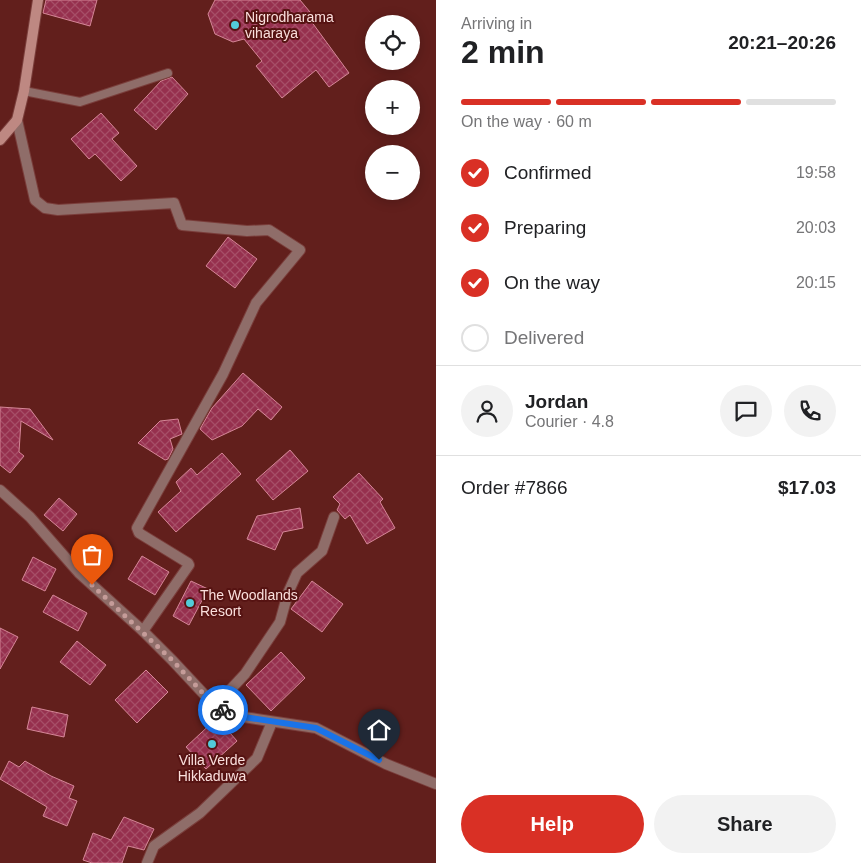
<!DOCTYPE html>
<html lang="en">
<head>
<meta charset="utf-8">
<style>
  body { margin:0; font-family:Helvetica,sans-serif; background:#f2f2f2; color:#202124; height:100vh; display:flex; flex-direction:column; font-size:19px; white-space:nowrap }
  * { box-sizing:border-box; margin:0 }
  p { font-size:16px; color:#757577 }
  .icon { flex:none; width:28px; height:28px; fill:none; stroke:currentColor; stroke-width:2; stroke-linecap:round; stroke-linejoin:round }
  .map { position:relative; flex:1; overflow:hidden }
  .side { display:flex; flex-direction:column; background:#fff; width:425px }
  .side>* { flex:none }
  .tools { position:absolute; left:365px; top:15px; display:grid; gap:10px }
  .tools a { display:grid; place-items:center; width:55px; height:55px; border-radius:50%; background:#fff; box-shadow:0 2px 12px #0003; font-size:25px }
  .pin { position:absolute; display:grid; place-items:center; width:42px; height:42px; color:#fff; margin:-51px -21px; border-radius:50% 50% 50% 0; rotate:-45deg; box-shadow:0 0 5px #0007 }
  .pin .icon { rotate:45deg }
  .courier { position:absolute; display:grid; place-items:center; width:50px; height:50px; margin:-25px; border:4px solid #1a73e8; border-radius:50%; background:#fff; color:#222; box-shadow:0 1px 6px #0007 }
  .overview em { font-style:normal; font-weight:700 }
  .overview div { display:flex; flex-direction:column-reverse }
  .overview { display:flex; align-items:center; justify-content:space-between; height:85px; padding:0 25px }
  h1 { font-size:32px; font-weight:700; line-height:38px }
  .bar { display:grid; grid-template-columns:repeat(4,1fr); gap:8px 5px; align-content:center; height:60px; padding:0 25px }
  .bar i { height:6px; border-radius:4px; background:#e0e0e0 }
  .bar .selected { background:#d93025 }
  .bar p { grid-column:span 4 }
  .line { display:flex; align-items:center; gap:12px; padding:0 25px; border-top:1px solid #e0e0e0 }
  .line div { flex:1 }
  .round { display:grid; place-items:center; flex:none; width:52px; height:52px; border-radius:26px; background:#f2f2f2 }
  ol { padding:0 25px; list-style:none }
  li { display:flex; align-items:center; gap:15px; height:55px }
  li p { margin-inline-start:auto }
  li .icon { padding:5px; border-radius:50%; background:#d93025; color:#fff; stroke-width:4 }
  li:last-child { color:#757577 }
  li i { width:28px; height:28px; border:2px solid #e0e0e0; border-radius:50% }
  .primary-button { display:flex; gap:10px; margin-top:auto; padding:10px 25px }
  .primary-button a { flex:1; height:58px; border-radius:30px; background:#d93025; color:#fff; font-size:20px; font-weight:700; line-height:58px; text-align:center }
  .primary-button a+a { background:#f2f2f2; color:#202124 }
  main { display:flex; flex:1; min-height:0 }
  .map>svg:first-child { display:block }
  .building { fill:url(#building-cross-hatch); stroke:#d58697 }
  .lines { fill:none; stroke-linecap:round; stroke-linejoin:round }
  .lane-casing { stroke:#7a3e3b; stroke-width:10 }
  .street-casing { stroke:#7a3e3b; stroke-width:12 }
  .secondary-casing { stroke:#7a3e3b; stroke-width:12 }
  .lane { stroke:#8f6d69; stroke-width:8 }
  .street { stroke:#8f6d69; stroke-width:10 }
  .secondary { stroke:#be8882; stroke-width:10 }
  .done { stroke:#c59c99; stroke-width:5; stroke-dasharray:0 9 }
  .route { stroke:#1a73e8; stroke-width:6 }
  .poi-dot { fill:#52cbd9; stroke:#561312; stroke-width:2 }
  .labels { text-anchor:middle; dominant-baseline:central; stroke-width:4; stroke-linejoin:round; paint-order:stroke }
  .poi-label { font-size:14px; fill:#fadfdc; stroke:#561312; text-anchor:start }
</style>
</head>
<body>
<main>
<div class="map">
<svg width="436" height="863" viewBox="0 0 436 863">
  <defs>
    <pattern id="building-cross-hatch" width="8" height="8" patternUnits="userSpaceOnUse" patternTransform="scale(1.25)"><rect width="8" height="8" fill="#96304e"/><path d="M0 0l8 8M0 8l8-8" fill="none" stroke="#a64e67"/></pattern>
  </defs>
  <rect width="100%" height="100%" fill="#621f1c"/>
  <g class="building">
    <path d="M46,0H97L90,26L43,13Z"/>
    <path d="M215,0H300L315,18L311,21L349,73L329,87L316,70L282,98L256,66L262,61L244,39L233,42L215,34L208,14Z"/>
    <path d="M172,77L188,94L156,130L134,110L161,81Z"/>
    <path d="M101,113L119,133L112,139L137,166L121,181L95,154L89,159L71,139Z"/>
    <path d="M228,237L257,259L235,288L206,266Z"/>
    <path d="M243,373L282,407L271,420L258,409L242,426L212,440L200,429L212,408Z"/>
    <path d="M0,407L30,409L53,440L21,421L19,452L24,456L10,473L0,465Z"/>
    <path d="M178,419L182,434L170,439L173,449L168,459L165,460L138,443L160,421Z"/>
    <path d="M290,450L308,471L273,500L256,480Z"/>
    <path d="M222,453L241,474L176,532L158,512L181,491L176,482L191,468L197,475Z"/>
    <path d="M359,473L383,499L380,502L395,528L367,544L350,515L345,519L337,510L340,504L333,497Z"/>
    <path d="M59,498L77,514L63,531L44,515Z"/>
    <path d="M300,508L303,528L283,532L275,550L247,539L257,516Z"/>
    <path d="M142,556L169,572L155,595L128,579Z"/>
    <path d="M33,557L56,569L45,591L22,580Z"/>
    <path d="M191,581L208,589L189,625L173,616Z"/>
    <path d="M312,581L343,604L322,632L291,609Z"/>
    <path d="M53,595L87,613L78,631L43,612Z"/>
    <path d="M0,628L18,637L0,669Z"/>
    <path d="M77,641L106,665L90,685L60,662Z"/>
    <path d="M281,652L305,678L271,711L246,685Z"/>
    <path d="M146,670L168,692L137,723L115,700Z"/>
    <path d="M32,707L68,715L64,737L27,729Z"/>
    <path d="M217,718L237,741L206,769L186,747Z"/>
    <path d="M9,761L19,767L25,761L51,776L74,786L69,798L77,801L67,826L43,816L47,807L0,779Z"/>
    <path d="M124,817L154,829L144,850L128,846L122,863H92L83,860L93,833L111,840Z"/>
  </g>
  <g class="lines">
    <defs>
      <path id="lane" d="M24,91L80,102L168,73"/>
      <g id="street">
        <path d="M17,120L35,200L45,208L58,210L174,203L182,225L247,231L269,230L300,250L256,303L223,374L137,528L139,533L188,563L189,565L143,631L172,660L215,706L237,716L316,728L386,764L436,784"/>
        <path d="M0,490L30,517L79,573L143,631"/>
        <path d="M215,706L245,674L280,622L288,593L297,573L322,551L334,517"/>
        <path d="M147,863L154,846L200,813L257,758L272,722"/>
      </g>
      <path id="secondary" d="M0,140L17,120L24,91L38,0"/>
    </defs>
    <use href="#lane" class="lane-casing"/>
    <use href="#street" class="street-casing"/>
    <use href="#secondary" class="secondary-casing"/>
    <use href="#lane" class="lane"/>
    <use href="#street" class="street"/>
    <use href="#secondary" class="secondary"/>
  </g>
  <g class="lines">
    <path class="done" d="M92,585L172,660L215,706L223,710"/>
    <path class="route" d="M223,710L237,716L316,728L379,760"/>
  </g>
  <g class="poi-dot">
    <circle cx="235" cy="25" r="5"/>
    <circle cx="190" cy="603" r="5"/>
    <circle cx="212" cy="744" r="5"/>
  </g>
  <g class="labels">
    <g class="poi-label">
      <text x="245" y="17">Nigrodharama<tspan x="245" dy="16">viharaya</tspan></text>
      <text x="200" y="595">The Woodlands<tspan x="200" dy="16">Resort</tspan></text>
      <text x="212" y="760" text-anchor="middle">Villa Verde<tspan x="212" dy="16">Hikkaduwa</tspan></text>
    </g>
  </g>
</svg>
<div class="tools">
<a><svg class="icon" aria-label="locate" viewBox="0 0 24 24"><circle cx="12" cy="12" r="6"/><path d="M12 2v4M12 18v4M2 12h4M18 12h4"/></svg></a>
<a>+</a>
<a>−</a>
</div>
<div class="pin" style="left:92px;top:585px;background:#ea580c"><svg class="icon" aria-label="bag" viewBox="0 0 24 24"><path d="M5 8h14l-1 12H6zM9 8a3 3 0 0 1 6 0"/></svg></div>
<div class="pin" style="left:379px;top:760px;background:#1f2937"><svg class="icon" aria-label="home" viewBox="0 0 24 24"><path d="M3 11l9-7 9 7M6 9v11h12V9"/></svg></div>
<div class="courier" style="left:223px;top:710px"><svg class="icon" aria-label="bike" viewBox="0 0 24 24"><circle cx="6" cy="16" r="4"/><circle cx="18" cy="16" r="4"/><path d="M6 16l4-8h5l3 8M10 8l3 8H6M13 5h3"/></svg></div>
</div>
<section class="side">
<div class="overview"><div><h1>2 min</h1><p>Arriving in</p></div><em>20:21–20:26</em></div>
<div class="bar"><i class="selected"></i><i class="selected"></i><i class="selected"></i><i></i><p>On the way · 60 m</p></div>
<ol>
<li><svg class="icon" aria-label="check" viewBox="0 0 24 24"><path d="M5 12l5 5 9-10"/></svg>Confirmed<p>19:58</p></li>
<li><svg class="icon" aria-label="check" viewBox="0 0 24 24"><path d="M5 12l5 5 9-10"/></svg>Preparing<p>20:03</p></li>
<li><svg class="icon" aria-label="check" viewBox="0 0 24 24"><path d="M5 12l5 5 9-10"/></svg>On the way<p>20:15</p></li>
<li><i></i>Delivered</li>
</ol>
<div class="line" style="height:90px"><a class="round"><svg class="icon" aria-label="person" viewBox="0 0 24 24"><circle cx="12" cy="8" r="4"/><path d="M4 21q1-7 8-7t8 7"/></svg></a><div><b>Jordan</b><p>Courier · 4.8</p></div><a class="round"><svg class="icon" aria-label="chat" viewBox="0 0 24 24"><path d="M4 5h16v11H9l-5 4z"/></svg></a><a class="round"><svg class="icon" aria-label="phone" viewBox="0 0 24 24"><path d="M5 4h4l2 5-3 2q2 4 5 5l2-3 5 2v4C11 20 4 13 5 4z"/></svg></a></div>
<div class="line" style="height:65px"><div>Order #7866</div><b>$17.03</b></div>
<div class="primary-button"><a>Help</a><a>Share</a></div>
</section>
</main>
</body>
</html>
